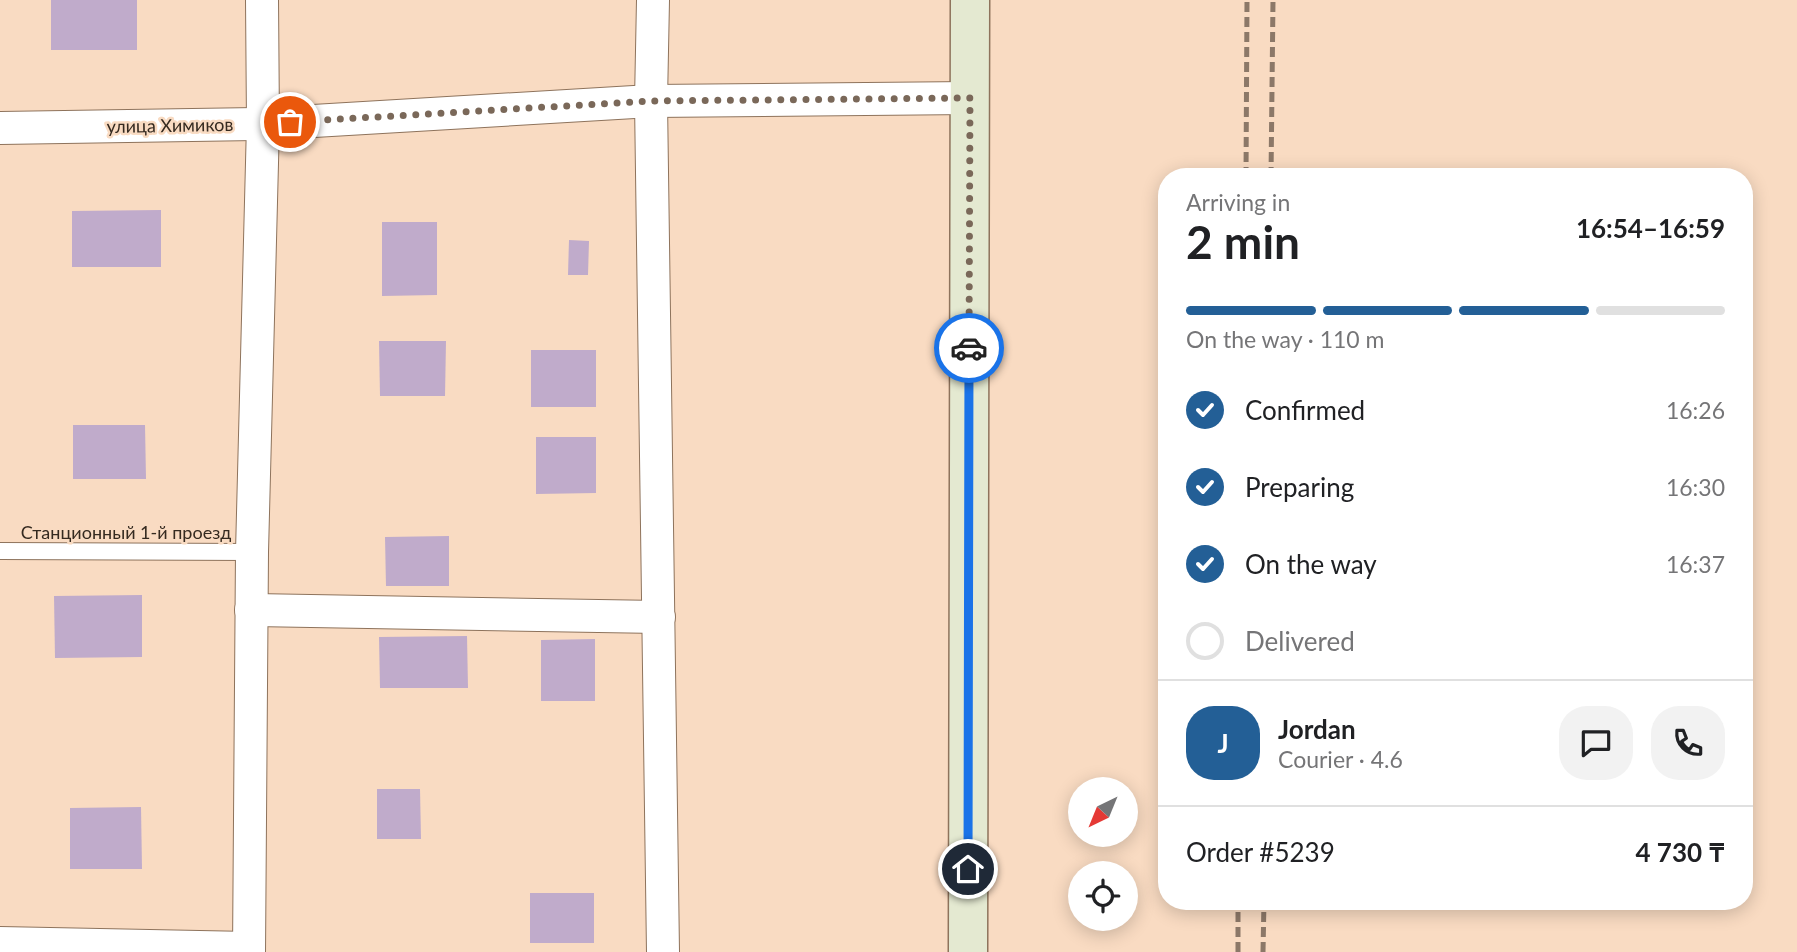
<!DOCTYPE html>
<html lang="en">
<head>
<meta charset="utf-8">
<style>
  body { margin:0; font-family:Lato,sans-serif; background:#f2f2f2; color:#202124; height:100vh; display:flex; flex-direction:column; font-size:26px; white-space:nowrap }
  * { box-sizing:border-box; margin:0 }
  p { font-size:23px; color:#757577 }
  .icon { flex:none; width:38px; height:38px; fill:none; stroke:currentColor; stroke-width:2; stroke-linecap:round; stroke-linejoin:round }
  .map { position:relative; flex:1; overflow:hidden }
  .side { position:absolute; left:1158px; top:168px; width:595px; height:742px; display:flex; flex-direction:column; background:#fff; border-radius:28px; box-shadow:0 4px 18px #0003 }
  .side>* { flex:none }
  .needle { width:46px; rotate:223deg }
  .fabs { position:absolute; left:1068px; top:777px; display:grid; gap:14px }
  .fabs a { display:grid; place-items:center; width:70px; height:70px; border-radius:50%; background:#fff; box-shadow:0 4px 18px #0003; font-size:35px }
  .pin { position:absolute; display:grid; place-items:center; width:60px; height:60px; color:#fff; margin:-30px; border:4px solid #fff; border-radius:50%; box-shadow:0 2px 7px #0007 }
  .courier { position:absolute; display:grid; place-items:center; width:70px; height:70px; margin:-35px; border:5px solid #1a73e8; border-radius:50%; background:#fff; color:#222; box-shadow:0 2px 9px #0007 }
  .head em { font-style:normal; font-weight:700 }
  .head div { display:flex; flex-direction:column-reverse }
  .head { display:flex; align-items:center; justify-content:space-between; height:119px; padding:0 28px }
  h1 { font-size:46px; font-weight:700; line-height:52px }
  .bar { display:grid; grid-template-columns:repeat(4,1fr); gap:10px 7px; align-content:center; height:84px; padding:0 28px }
  .bar i { height:9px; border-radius:5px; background:#e0e0e0 }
  .bar .on { background:#235f96 }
  .bar p { grid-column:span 4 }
  .line { display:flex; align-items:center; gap:18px; padding:0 28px; border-top:2px solid #e0e0e0 }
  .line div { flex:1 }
  .round { display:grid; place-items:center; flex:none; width:74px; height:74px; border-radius:28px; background:#f2f2f2 }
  ol { padding:0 28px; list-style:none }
  li { display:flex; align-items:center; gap:21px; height:77px }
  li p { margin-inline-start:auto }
  li .icon { padding:7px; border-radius:50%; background:#235f96; color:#fff; stroke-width:4 }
  li:last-child { color:#757577 }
  li i { width:38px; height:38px; border:4px solid #e0e0e0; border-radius:50% }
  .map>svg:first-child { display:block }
  .building { fill:#c0abcb }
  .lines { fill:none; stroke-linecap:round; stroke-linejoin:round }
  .lane-casing { stroke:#8e735c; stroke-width:18 }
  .street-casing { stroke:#8e735c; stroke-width:34 }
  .secondary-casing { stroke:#8e735c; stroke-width:41 }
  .lane { stroke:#fff; stroke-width:16 }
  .street { stroke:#fff; stroke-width:32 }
  .secondary { stroke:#e4e9d1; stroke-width:38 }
  .rail { stroke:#8c7868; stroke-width:5; stroke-dasharray:10 5; stroke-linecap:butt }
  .done { stroke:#7a6859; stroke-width:7; stroke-dasharray:0 12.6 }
  .route { stroke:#1a73e8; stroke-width:9 }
  .labels { text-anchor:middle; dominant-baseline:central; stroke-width:5; stroke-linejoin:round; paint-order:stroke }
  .street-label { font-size:18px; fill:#352a20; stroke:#f9dbc2 }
</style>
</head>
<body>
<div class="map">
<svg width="1797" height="952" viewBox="0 0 1797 952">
  <rect width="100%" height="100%" fill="#f9dbc2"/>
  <g class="building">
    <rect x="51" y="0" width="86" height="50"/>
    <path d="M161,210V267H72V211Z"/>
    <path d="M382,222H437V295L382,296Z"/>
    <path d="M569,240L589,241L588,275H568Z"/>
    <path d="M379,341H446L445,396H380Z"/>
    <rect x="531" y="350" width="65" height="57"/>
    <path d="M73,425H145L146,479H73Z"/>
    <path d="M536,437H596V493L536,494Z"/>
    <path d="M449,536V586H386L385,537Z"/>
    <path d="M142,595V657L55,658L54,596Z"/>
    <path d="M467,636L468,688H380L379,637Z"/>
    <path d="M595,639V701H541V640Z"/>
    <path d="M377,789H420L421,839H377Z"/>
    <path d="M141,807L142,869H70V808Z"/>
    <rect x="530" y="893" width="64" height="50"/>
  </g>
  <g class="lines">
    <defs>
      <path id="lane" d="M0,551L252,552"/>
      <g id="street">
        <path d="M653,0L651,101L663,952"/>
        <path d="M0,128L263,124L651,101L970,98"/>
        <path d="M251,610L659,617"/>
        <path d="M0,943L249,948"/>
        <path d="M249,952L252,552L263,124L262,0"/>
      </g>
      <path id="secondary" d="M968,952L970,0"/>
    </defs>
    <use href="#lane" class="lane-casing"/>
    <use href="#street" class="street-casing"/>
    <use href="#secondary" class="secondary-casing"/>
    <use href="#lane" class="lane"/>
    <use href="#street" class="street"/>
    <use href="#secondary" class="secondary"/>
    <g class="rail">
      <path d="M1246,177L1247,0"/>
      <path d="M1271,177L1273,0"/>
      <path d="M1238,952V901"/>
      <path d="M1263,952L1264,901"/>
    </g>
  </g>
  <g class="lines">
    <path class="done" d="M290,122L651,101L970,98L969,348"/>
    <path class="route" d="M968,869L969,348"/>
  </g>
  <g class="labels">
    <g class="street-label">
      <text transform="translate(170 125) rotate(-1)">улица Химиков</text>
      <text x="126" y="532">Станционный 1-й проезд</text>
    </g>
  </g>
</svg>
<div class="fabs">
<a><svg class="needle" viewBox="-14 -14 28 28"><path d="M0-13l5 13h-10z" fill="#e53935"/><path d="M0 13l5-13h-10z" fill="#757577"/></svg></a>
<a><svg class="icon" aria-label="locate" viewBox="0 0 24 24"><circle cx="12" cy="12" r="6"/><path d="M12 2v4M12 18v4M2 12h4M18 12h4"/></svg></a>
</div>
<div class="pin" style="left:290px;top:122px;background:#ea580c"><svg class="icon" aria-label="bag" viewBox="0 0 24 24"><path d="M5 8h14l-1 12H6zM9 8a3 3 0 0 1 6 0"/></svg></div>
<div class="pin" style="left:968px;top:869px;background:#1f2937"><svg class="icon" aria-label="home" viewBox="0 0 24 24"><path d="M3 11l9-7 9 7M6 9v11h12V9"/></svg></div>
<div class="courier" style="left:969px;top:348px"><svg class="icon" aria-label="car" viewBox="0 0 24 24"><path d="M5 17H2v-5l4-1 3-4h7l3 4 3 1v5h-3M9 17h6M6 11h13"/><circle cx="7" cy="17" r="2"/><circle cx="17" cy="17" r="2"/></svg></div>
<section class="side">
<div class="head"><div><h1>2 min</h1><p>Arriving in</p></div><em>16:54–16:59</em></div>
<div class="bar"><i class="on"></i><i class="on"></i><i class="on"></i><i></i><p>On the way · 110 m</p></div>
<ol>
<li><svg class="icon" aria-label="check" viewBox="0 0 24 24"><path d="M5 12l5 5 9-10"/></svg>Confirmed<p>16:26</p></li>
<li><svg class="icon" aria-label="check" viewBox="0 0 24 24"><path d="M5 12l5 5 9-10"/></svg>Preparing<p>16:30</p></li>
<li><svg class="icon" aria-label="check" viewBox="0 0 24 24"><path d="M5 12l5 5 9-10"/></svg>On the way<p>16:37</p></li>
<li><i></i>Delivered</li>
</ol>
<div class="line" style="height:126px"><b class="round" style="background:#235f96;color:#fff">J</b><div><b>Jordan</b><p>Courier · 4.6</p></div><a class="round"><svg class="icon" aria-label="chat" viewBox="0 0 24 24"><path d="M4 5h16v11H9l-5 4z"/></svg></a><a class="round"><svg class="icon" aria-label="phone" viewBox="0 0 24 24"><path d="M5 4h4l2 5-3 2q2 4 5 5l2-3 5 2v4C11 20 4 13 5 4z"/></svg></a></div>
<div class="line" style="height:91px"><div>Order #5239</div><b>4 730 ₸</b></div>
</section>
</div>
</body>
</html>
